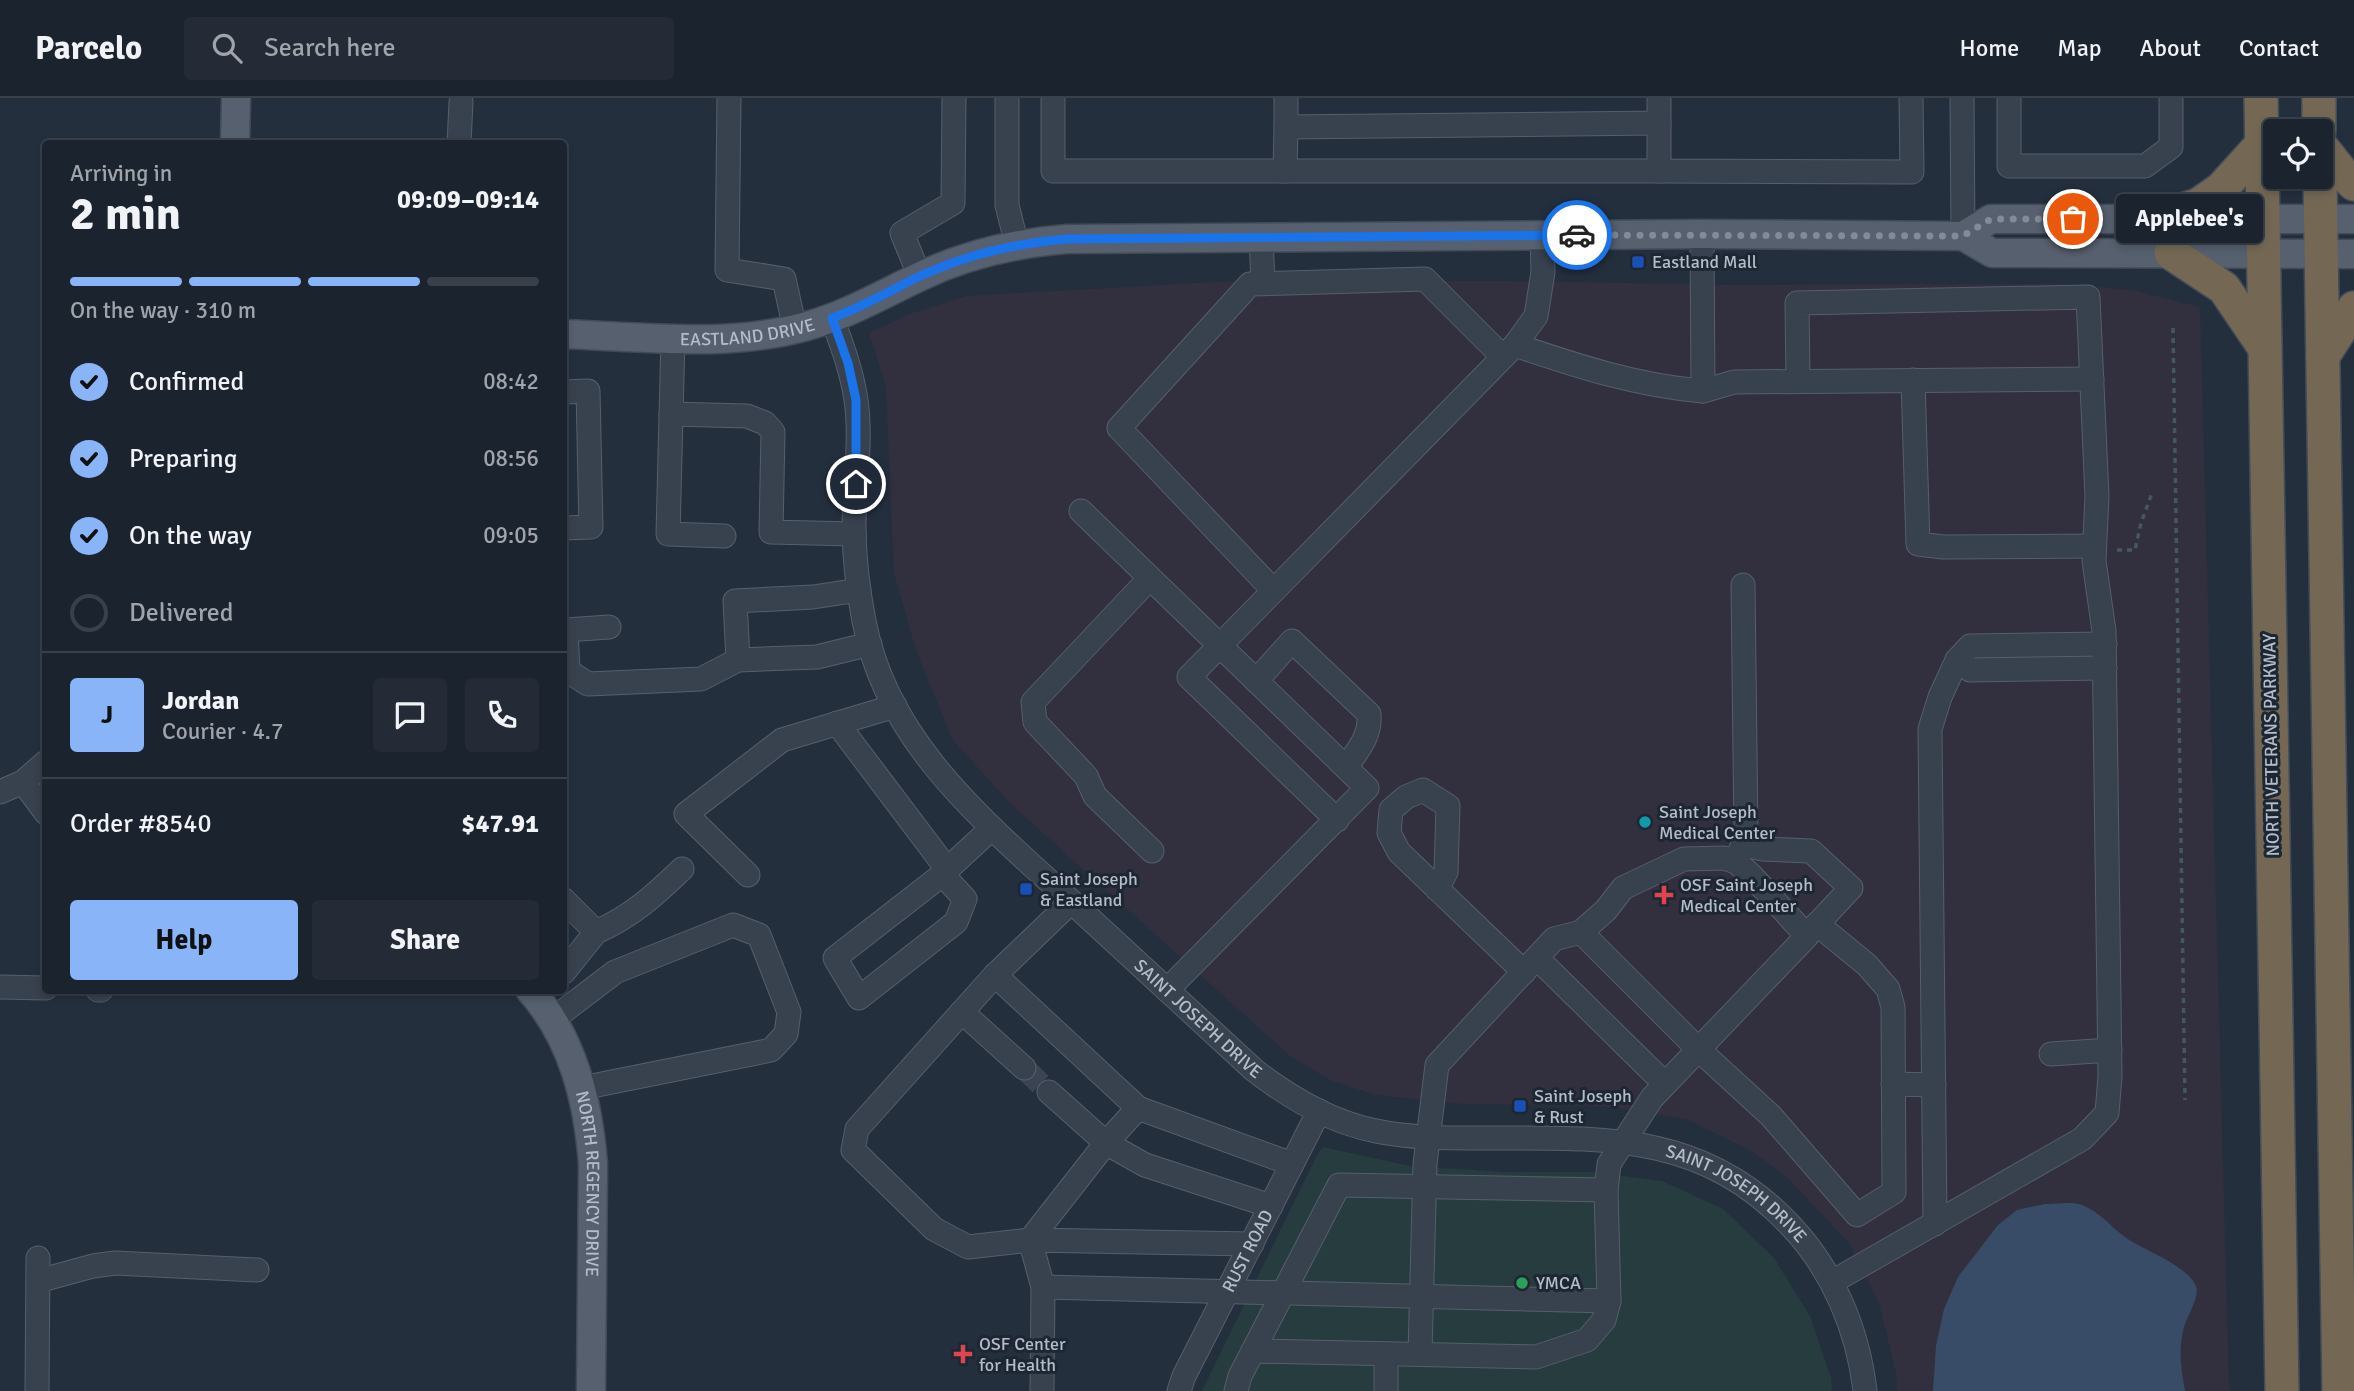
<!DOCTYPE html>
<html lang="en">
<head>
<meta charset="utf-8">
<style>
  body { margin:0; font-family:Signika,sans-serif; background:#242b36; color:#f1f3f6; height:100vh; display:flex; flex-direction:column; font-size:26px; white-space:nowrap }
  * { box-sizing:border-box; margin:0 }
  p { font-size:23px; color:#a0a4aa }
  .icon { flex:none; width:38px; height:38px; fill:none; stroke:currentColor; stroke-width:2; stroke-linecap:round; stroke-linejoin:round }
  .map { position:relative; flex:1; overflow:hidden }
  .drawer { position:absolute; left:42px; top:42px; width:525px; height:854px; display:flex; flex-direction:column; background:#1b232e; border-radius:7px; box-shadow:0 4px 10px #0003,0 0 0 2px #39404a }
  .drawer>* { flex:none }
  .tools { position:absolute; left:2263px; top:21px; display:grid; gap:14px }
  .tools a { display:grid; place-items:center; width:70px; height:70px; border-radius:7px; background:#1b232e; box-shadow:0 4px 10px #0003,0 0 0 2px #39404a; font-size:35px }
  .pin { position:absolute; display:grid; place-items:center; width:60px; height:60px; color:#fff; margin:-30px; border:4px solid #fff; border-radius:50%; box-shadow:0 2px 7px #0007 }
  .courier { position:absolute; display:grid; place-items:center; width:70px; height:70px; margin:-35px; border:5px solid #1a73e8; border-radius:50%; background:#fff; color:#222; box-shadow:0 2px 9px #0007 }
  .bubble { position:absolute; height:49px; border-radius:7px; background:#1b232e; box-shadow:0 4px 10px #0003,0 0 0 2px #39404a; font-size:23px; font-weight:800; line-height:49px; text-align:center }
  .summary em { font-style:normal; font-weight:800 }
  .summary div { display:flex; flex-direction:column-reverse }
  .summary { display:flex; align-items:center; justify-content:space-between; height:119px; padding:0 28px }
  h1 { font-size:46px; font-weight:800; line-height:52px }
  .bar { display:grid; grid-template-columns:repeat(4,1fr); gap:10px 7px; align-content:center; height:84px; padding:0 28px }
  .bar i { height:9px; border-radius:5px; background:#39404a }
  .bar .selected { background:#8ab4f8 }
  .bar p { grid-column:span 4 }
  .line { display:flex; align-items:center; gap:18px; padding:0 28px; border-top:2px solid #39404a }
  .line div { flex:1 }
  .round { display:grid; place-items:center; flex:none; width:74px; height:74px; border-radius:7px; background:#242b36 }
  ol { padding:0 28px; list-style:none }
  li { display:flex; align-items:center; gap:21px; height:77px }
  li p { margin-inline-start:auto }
  li .icon { padding:7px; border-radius:50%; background:#8ab4f8; color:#111; stroke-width:4 }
  li:last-child { color:#a0a4aa }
  li i { width:38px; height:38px; border:4px solid #39404a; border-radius:50% }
  .cta { display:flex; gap:14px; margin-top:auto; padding:14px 28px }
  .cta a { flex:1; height:80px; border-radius:7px; background:#8ab4f8; color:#111; font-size:28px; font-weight:800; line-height:80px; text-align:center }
  .cta a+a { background:#242b36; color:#f1f3f6 }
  header { display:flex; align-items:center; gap:42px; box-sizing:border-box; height:98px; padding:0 35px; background:#1b232e; border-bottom:2px solid #39404a }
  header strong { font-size:33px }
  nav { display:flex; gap:38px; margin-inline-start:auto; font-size:24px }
  .search { width:490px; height:63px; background:#242b36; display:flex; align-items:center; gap:18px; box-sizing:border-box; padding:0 24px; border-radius:7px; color:#a0a4aa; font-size:26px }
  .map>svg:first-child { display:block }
  .medical { fill:#32303f }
  .green { fill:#263c3f }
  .water { fill:#394c67 }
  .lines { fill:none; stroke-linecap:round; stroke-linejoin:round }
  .minor-tunnel { stroke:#3a4453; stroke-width:23; stroke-dasharray:23 11; stroke-linecap:butt }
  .minor-casing { stroke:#565f6c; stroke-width:25 }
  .major-casing { stroke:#414a57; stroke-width:31 }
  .highway-casing { stroke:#434c59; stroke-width:36 }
  .path { stroke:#44595c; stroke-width:3.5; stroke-dasharray:5 5; stroke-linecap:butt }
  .minor { stroke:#38414e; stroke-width:23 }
  .major { stroke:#56606e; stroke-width:28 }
  .highway { stroke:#746855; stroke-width:33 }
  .done { stroke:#828b98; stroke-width:7; stroke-dasharray:0 12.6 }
  .route { stroke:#1a73e8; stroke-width:9 }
  .transit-dot { fill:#1a4fb4; stroke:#1d2633; stroke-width:2.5 }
  .culture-dot { fill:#0f9aa8; stroke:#1d2633; stroke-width:2.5 }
  .health-dot { fill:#e0444e; stroke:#1d2633; stroke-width:2.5 }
  .leisure-dot { fill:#2e9e5b; stroke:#1d2633; stroke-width:2.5 }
  .labels { text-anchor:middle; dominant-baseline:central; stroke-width:6; stroke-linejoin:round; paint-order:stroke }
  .poi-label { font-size:18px; fill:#b4bcc9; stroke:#1d2633; text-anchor:start }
  .street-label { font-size:18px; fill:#b4bcc9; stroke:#1d2633 }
</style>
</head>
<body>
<header>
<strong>Parcelo</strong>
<div class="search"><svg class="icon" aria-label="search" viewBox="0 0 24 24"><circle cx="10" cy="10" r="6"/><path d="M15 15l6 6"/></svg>Search here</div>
<nav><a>Home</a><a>Map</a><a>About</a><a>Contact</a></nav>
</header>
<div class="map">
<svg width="2354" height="1293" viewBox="0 0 2354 1293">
  <rect width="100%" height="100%" fill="#242f3e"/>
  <path class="medical" d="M1503,183L1737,187L2058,186L2131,192L2200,209L2229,1293H1897V1279L1879,1205L1850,1146L1786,1078L1750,1052L1686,1021L1606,1008L1464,1006L1376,997L1330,982L1289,957L1011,706L952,641L916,552L894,475L886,288L869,235L910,216L966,198L1216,184Z"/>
  <path class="green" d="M1323,1049L1410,1068L1504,1074H1592L1662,1083L1723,1111L1774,1160L1810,1218L1831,1280L1832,1293H1202L1317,1057Z"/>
  <path class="water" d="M2045,1106C2056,1106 2072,1103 2082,1107C2099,1113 2111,1129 2125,1139C2144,1153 2186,1166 2196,1188C2200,1199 2187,1218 2184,1229C2178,1251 2181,1271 2185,1293H1933L1936,1248L1944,1211L1958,1179L1998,1127L2017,1112Z"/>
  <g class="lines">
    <path class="minor-tunnel" d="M1024,970L1049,994"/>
    <defs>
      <g id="minor">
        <path d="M729,0L727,172L784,181L795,231"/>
        <path d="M1007,0V107L1017,147"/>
        <path d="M1053,0V73H1659"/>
        <path d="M1286,0V29L1659,25V0"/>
        <path d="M1962,0L1963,138"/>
        <path d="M2009,0V68H2145L2171,49V0"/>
        <path d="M1659,25V73L1912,74L1911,0"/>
        <path d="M459,46L461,4"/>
        <path d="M1285,73L1286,29"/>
        <path d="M1702,136L1703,293L1734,284L2092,281"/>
        <path d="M1261,139L1263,184"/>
        <path d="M920,179L902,135L953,105L954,0"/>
        <path id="s1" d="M832,220C842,247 852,274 856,302C862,343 854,387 854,429C854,461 858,492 864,523C887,647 988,726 1075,807C1134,862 1194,917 1254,972C1290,1000 1331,1024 1376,1033C1410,1040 1446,1040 1481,1040C1600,1040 1702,1033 1790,1127C1833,1172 1858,1232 1865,1293"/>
        <path d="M673,240L668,436L724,438"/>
        <path d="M1515,247C1577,268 1638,288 1703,293"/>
        <path d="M1913,282L1918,446L1943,449L2094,448"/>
        <path d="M1798,283L1797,205L2088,199L2097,398L2094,463L2104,533L2110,978L2107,1015L2082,1041L1832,1184"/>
        <path d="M564,294L588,293L591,429L564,430"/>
        <path d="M671,316L747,318L765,325L773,334L771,434L854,436"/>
        <path d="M1081,413L1367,690L1167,892"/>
        <path d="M1150,480L1033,604L1035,624L1086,678L1095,698L1152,753"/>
        <path d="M1273,492L1119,330L1250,186L1425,181L1503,259"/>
        <path d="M564,532H566L568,573L588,586L701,581L738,562L817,559L870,546"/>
        <path d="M566,532L609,529"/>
        <path d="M2105,546L1970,548L1957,562L1970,572L2105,570"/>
        <path d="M738,562L735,503L813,499L859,492"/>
        <path d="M1256,583L1292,543L1369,616C1371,638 1358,652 1346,669"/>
        <path d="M837,625L947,771"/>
        <path d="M23,684L46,715"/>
        <path d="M0,694L23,684L46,664"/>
        <path d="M1337,722L1189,579L1515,247L1536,218L1543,174L1542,138"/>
        <path d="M1743,747L1763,751L1811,753L1851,790L1808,836"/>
        <path d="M1736,764L1746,738L1743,487"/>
        <path d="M942,776L965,801L956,824L859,900L835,860L938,780L992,730"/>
        <path d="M748,777L686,716L782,642L895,608"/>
        <path d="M1437,791L1446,774L1448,708L1423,692L1406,699L1391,712L1389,735L1399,754L1524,874"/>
        <path d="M564,802L596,834L564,874"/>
        <path d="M1071,804L995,877L857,1031L853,1052L934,1131L968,1149L1030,1142L1106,1045L1138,1010"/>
        <path d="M596,834C631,819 655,797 682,771"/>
        <path d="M1581,834L1698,951L1771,1018L1857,1117L1894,1094L1893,909L1888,891L1867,867L1817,826"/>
        <path d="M1537,860L1665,986"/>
        <path d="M995,877L1138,1010L1292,1066"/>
        <path d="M0,889L46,890"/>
        <path d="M98,892H101"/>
        <path d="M962,914L1024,970"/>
        <path d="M552,922L615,874L733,827L759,837L789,914L786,936L771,952L582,990"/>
        <path d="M2051,956L2110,952"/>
        <path d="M1893,986L1934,987"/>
        <path d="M1049,994L1106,1045L1145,1067L1271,1108"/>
        <path d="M1935,1126L1930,631L1940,599L1957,562"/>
        <path d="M38,1183L93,1168L115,1165L257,1172"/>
        <path d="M1043,1189L1609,1203"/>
        <path d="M1253,1253L1536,1259L1587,1242L1604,1222L1609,1203L1606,1092L1609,1066L1652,1000L1807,838L1751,777L1736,764L1724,760L1684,761L1623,790L1606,812L1581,834L1554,841L1437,967L1425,1066L1420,1256"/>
        <path d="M1386,1256V1293"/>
        <path d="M37,1293L38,1160"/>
        <path d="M1042,1293L1043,1189L1030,1142L1252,1146"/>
        <path id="s2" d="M1179,1293L1184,1278L1319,1013"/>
        <path d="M1236,1293L1240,1278L1339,1087L1606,1092"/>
      </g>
      <g id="major">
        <path d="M235,46L236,0"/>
        <path d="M1963,138L1992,155L2354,156"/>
        <path id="s3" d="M564,236C644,239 728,250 807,228C847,217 881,197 919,179C964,157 1016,145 1067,141L1702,136L1963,138L1991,121H2354"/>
        <path id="s4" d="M530,892C573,940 588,1003 593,1066L591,1293"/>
      </g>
      <g id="highway">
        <path d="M2261,0L2282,1293"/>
        <path d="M2319,0V33"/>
        <path d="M2320,47L2343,76L2354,86"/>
        <path d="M2320,79L2339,1293"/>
        <path d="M2154,121L2198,107L2221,91L2261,47"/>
        <path d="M2171,155L2224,190L2264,249"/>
        <path d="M2323,258L2354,210"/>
      </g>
    </defs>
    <use href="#minor" class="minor-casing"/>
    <use href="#major" class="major-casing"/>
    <use href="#highway" class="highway-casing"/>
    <g class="path">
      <path d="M2173,230L2185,1002"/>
      <path d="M2117,452H2135L2141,425L2152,395"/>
    </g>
    <use href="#minor" class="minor"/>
    <use href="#major" class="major"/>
    <use href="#highway" class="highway"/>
  </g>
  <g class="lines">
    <path class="done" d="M1577,137L1963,138L1991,121H2073"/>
    <path class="route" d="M856,386V302L848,265L832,220C863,209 891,192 920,178C966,157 1017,145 1067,141L1577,137"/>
  </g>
  <g class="transit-dot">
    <rect x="1631" y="157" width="14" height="14" rx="3.5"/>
    <rect x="1019" y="784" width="14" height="14" rx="3.5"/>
    <rect x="1513" y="1001" width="14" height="14" rx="3.5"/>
  </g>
  <circle class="culture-dot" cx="1645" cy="724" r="7"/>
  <g class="health-dot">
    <path d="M1660.5 786.5h7v7h7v7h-7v7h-7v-7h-7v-7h7z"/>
    <path d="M959.5 1245.5h7v7h7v7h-7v7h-7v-7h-7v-7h7z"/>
  </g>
  <circle class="leisure-dot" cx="1522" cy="1185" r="7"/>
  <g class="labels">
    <g class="poi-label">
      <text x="1652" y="164">Eastland Mall</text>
      <text x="1659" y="714">Saint Joseph<tspan x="1659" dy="21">Medical Center</tspan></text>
      <text x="1040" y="781">Saint Joseph<tspan x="1040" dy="21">&amp; Eastland</tspan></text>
      <text x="1680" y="787">OSF Saint Joseph<tspan x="1680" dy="21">Medical Center</tspan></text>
      <text x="1534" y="998">Saint Joseph<tspan x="1534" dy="21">&amp; Rust</tspan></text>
      <text x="1536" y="1185">YMCA</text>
      <text x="979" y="1246">OSF Center<tspan x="979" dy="21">for Health</tspan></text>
    </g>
    <g class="street-label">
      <text stroke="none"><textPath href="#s3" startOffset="184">EASTLAND DRIVE</textPath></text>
      <text transform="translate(2271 647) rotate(-91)">NORTH VETERANS PARKWAY</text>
      <text stroke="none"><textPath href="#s1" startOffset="836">SAINT JOSEPH DRIVE</textPath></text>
      <text stroke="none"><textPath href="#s4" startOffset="208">NORTH REGENCY DRIVE</textPath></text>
      <text stroke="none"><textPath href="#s1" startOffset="1424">SAINT JOSEPH DRIVE</textPath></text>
      <text stroke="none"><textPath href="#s2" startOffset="156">RUST ROAD</textPath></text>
    </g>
  </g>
</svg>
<div class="tools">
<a><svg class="icon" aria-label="locate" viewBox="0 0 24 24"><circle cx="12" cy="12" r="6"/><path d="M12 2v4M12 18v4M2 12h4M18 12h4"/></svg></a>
</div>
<div class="pin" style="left:2073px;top:121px;background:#ea580c"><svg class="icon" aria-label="bag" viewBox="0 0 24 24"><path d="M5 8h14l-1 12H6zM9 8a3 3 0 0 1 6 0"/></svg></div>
<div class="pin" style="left:856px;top:386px;background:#1f2937"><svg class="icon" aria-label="home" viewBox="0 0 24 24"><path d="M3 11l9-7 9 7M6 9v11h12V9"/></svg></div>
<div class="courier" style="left:1577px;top:137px"><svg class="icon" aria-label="car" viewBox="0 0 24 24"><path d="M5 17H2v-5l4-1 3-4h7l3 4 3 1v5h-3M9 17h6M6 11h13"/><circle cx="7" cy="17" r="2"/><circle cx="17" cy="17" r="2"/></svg></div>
<div class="bubble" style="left:2116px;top:96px;width:147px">Applebee's</div>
<section class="drawer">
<div class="summary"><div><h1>2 min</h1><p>Arriving in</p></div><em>09:09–09:14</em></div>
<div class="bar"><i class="selected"></i><i class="selected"></i><i class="selected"></i><i></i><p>On the way · 310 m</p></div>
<ol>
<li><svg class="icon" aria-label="check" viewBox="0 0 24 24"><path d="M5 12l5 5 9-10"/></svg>Confirmed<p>08:42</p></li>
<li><svg class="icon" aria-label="check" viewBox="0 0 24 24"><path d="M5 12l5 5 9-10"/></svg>Preparing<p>08:56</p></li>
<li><svg class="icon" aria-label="check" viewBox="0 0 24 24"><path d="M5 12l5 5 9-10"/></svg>On the way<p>09:05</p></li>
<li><i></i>Delivered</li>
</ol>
<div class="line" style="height:126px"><b class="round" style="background:#8ab4f8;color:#111">J</b><div><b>Jordan</b><p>Courier · 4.7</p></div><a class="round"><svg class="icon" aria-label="chat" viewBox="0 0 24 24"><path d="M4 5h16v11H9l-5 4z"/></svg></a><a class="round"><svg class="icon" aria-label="phone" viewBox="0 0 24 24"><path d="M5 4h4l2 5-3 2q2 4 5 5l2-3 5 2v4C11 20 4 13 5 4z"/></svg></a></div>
<div class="line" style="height:91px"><div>Order #8540</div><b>$47.91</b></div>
<div class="cta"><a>Help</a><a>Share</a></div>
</section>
</div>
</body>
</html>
